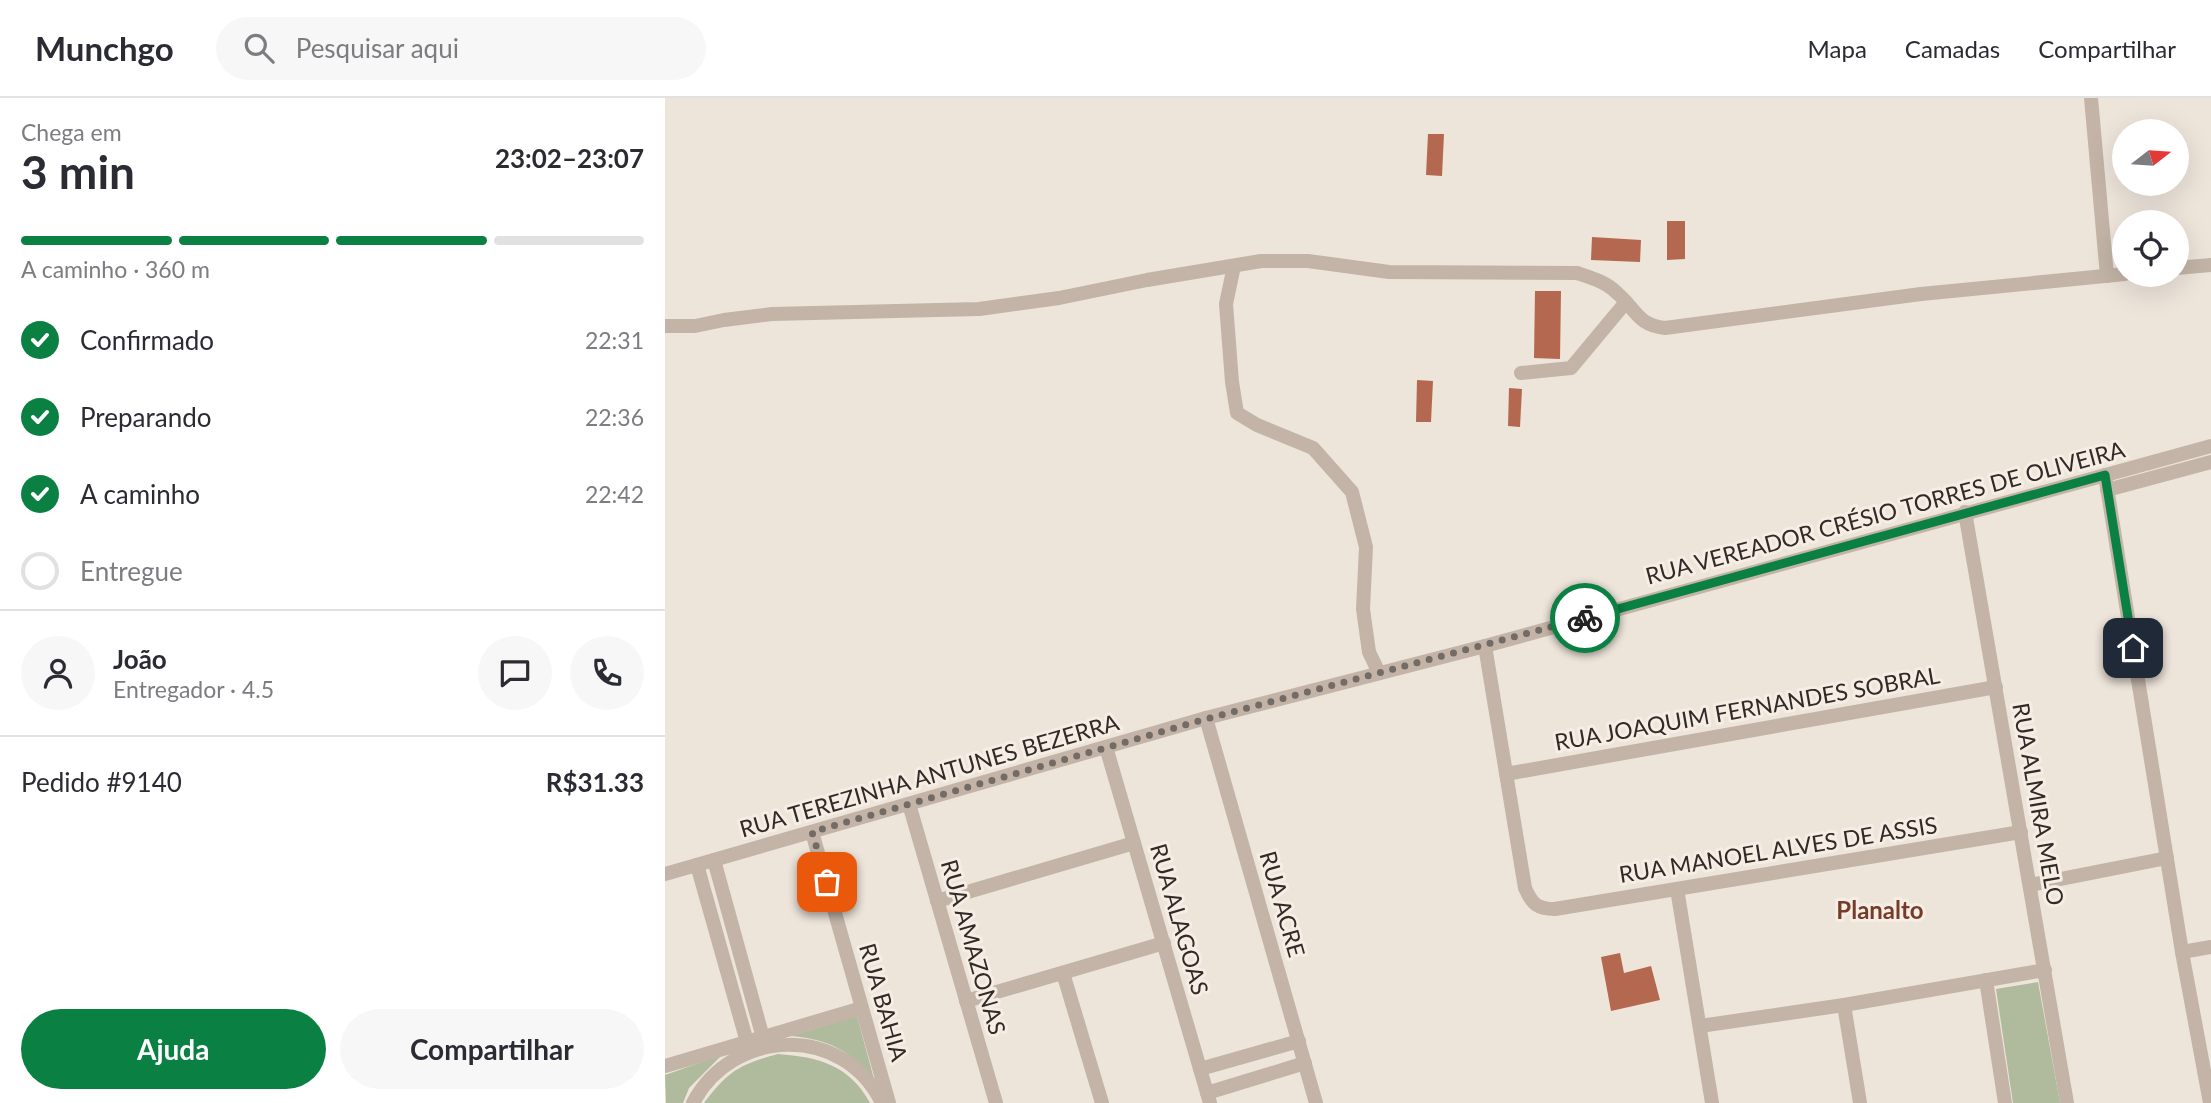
<!DOCTYPE html>
<html lang="pt">
<head>
<meta charset="utf-8">
<style>
  body { margin:0; font-family:Lato,sans-serif; background:#f7f7f7; color:#2b2b33; height:100vh; display:flex; flex-direction:column; font-size:26px; white-space:nowrap }
  * { box-sizing:border-box; margin:0 }
  p { font-size:23px; color:#7c7c81 }
  .icon { flex:none; width:38px; height:38px; fill:none; stroke:currentColor; stroke-width:2; stroke-linecap:round; stroke-linejoin:round }
  .map { position:relative; flex:1; overflow:hidden }
  .panel { display:flex; flex-direction:column; background:#fff; width:665px }
  .panel>* { flex:none }
  .needle { width:46px; rotate:73deg }
  .fabs { position:absolute; left:1447px; top:21px; display:grid; gap:14px }
  .fabs a { display:grid; place-items:center; width:77px; height:77px; border-radius:50%; background:#fff; box-shadow:0 7px 28px #0002; font-size:35px }
  .pin { position:absolute; display:grid; place-items:center; width:60px; height:60px; color:#fff; margin:-30px; border-radius:14px; box-shadow:0 4px 10px #0006 }
  .courier { position:absolute; display:grid; place-items:center; width:70px; height:70px; margin:-35px; border:5px solid #0b8043; border-radius:50%; background:#fff; color:#222; box-shadow:0 2px 9px #0007 }
  .summary em { font-style:normal; font-weight:700 }
  .summary div { display:flex; flex-direction:column-reverse }
  .summary { display:flex; align-items:center; justify-content:space-between; height:119px; padding:0 21px }
  h1 { font-size:46px; font-weight:700; line-height:52px }
  .bar { display:grid; grid-template-columns:repeat(4,1fr); gap:10px 7px; align-content:center; height:84px; padding:0 21px }
  .bar i { height:9px; border-radius:5px; background:#e1e1e2 }
  .bar .current { background:#0b8043 }
  .bar p { grid-column:span 4 }
  .line { display:flex; align-items:center; gap:18px; padding:0 21px; border-top:2px solid #e1e1e2 }
  .line div { flex:1 }
  .round { display:grid; place-items:center; flex:none; width:74px; height:74px; border-radius:37px; background:#f7f7f7 }
  ol { padding:0 21px; list-style:none }
  li { display:flex; align-items:center; gap:21px; height:77px }
  li p { margin-inline-start:auto }
  li .icon { padding:7px; border-radius:50%; background:#0b8043; color:#fff; stroke-width:4 }
  li:last-child { color:#7c7c81 }
  li i { width:38px; height:38px; border:4px solid #e1e1e2; border-radius:50% }
  .button { display:flex; gap:14px; margin-top:auto; padding:14px 21px }
  .button a { flex:1; height:80px; border-radius:42px; background:#0b8043; color:#fff; font-size:28px; font-weight:700; line-height:80px; text-align:center }
  .button a+a { background:#f7f7f7; color:#2b2b33 }
  header { display:flex; align-items:center; gap:42px; box-sizing:border-box; height:98px; padding:0 35px; background:#fff; border-bottom:2px solid #e1e1e2 }
  header strong { font-size:33px }
  nav { display:flex; gap:38px; margin-inline-start:auto; font-size:24px }
  .search { width:490px; height:63px; background:#f7f7f7; display:flex; align-items:center; gap:18px; box-sizing:border-box; padding:0 24px; border-radius:38px; color:#7c7c81; font-size:26px }
  main { display:flex; flex:1; min-height:0 }
  .map>svg:first-child { display:block }
  .green { fill:#b0ba9c }
  .building { fill:#b56850 }
  .lines { fill:none; stroke-linecap:round; stroke-linejoin:round }
  .street { stroke:#c3b4a7; stroke-width:14 }
  .done { stroke:#736b66; stroke-width:7; stroke-dasharray:0 12.6 }
  .route { stroke:#0b8043; stroke-width:9 }
  .labels { text-anchor:middle; dominant-baseline:central; stroke-width:6; stroke-linejoin:round; paint-order:stroke }
  .street-label { font-size:23px; fill:#312a27; stroke:#f6eee5 }
  .neighbourhood-label { font-size:24px; font-weight:bold; fill:#753c2b; stroke:#f6eee5 }
</style>
</head>
<body>
<header>
<strong>Munchgo</strong>
<div class="search"><svg class="icon" aria-label="search" viewBox="0 0 24 24"><circle cx="10" cy="10" r="6"/><path d="M15 15l6 6"/></svg>Pesquisar aqui</div>
<nav><a>Mapa</a><a>Camadas</a><a>Compartilhar</a></nav>
</header>
<main>
<section class="panel">
<div class="summary"><div><h1>3 min</h1><p>Chega em</p></div><em>23:02–23:07</em></div>
<div class="bar"><i class="current"></i><i class="current"></i><i class="current"></i><i></i><p>A caminho · 360 m</p></div>
<ol>
<li><svg class="icon" aria-label="check" viewBox="0 0 24 24"><path d="M5 12l5 5 9-10"/></svg>Confirmado<p>22:31</p></li>
<li><svg class="icon" aria-label="check" viewBox="0 0 24 24"><path d="M5 12l5 5 9-10"/></svg>Preparando<p>22:36</p></li>
<li><svg class="icon" aria-label="check" viewBox="0 0 24 24"><path d="M5 12l5 5 9-10"/></svg>A caminho<p>22:42</p></li>
<li><i></i>Entregue</li>
</ol>
<div class="line" style="height:126px"><a class="round"><svg class="icon" aria-label="person" viewBox="0 0 24 24"><circle cx="12" cy="8" r="4"/><path d="M4 21q1-7 8-7t8 7"/></svg></a><div><b>João</b><p>Entregador · 4.5</p></div><a class="round"><svg class="icon" aria-label="chat" viewBox="0 0 24 24"><path d="M4 5h16v11H9l-5 4z"/></svg></a><a class="round"><svg class="icon" aria-label="phone" viewBox="0 0 24 24"><path d="M5 4h4l2 5-3 2q2 4 5 5l2-3 5 2v4C11 20 4 13 5 4z"/></svg></a></div>
<div class="line" style="height:91px"><div>Pedido #9140</div><b>R$31.33</b></div>
<div class="button"><a>Ajuda</a><a>Compartilhar</a></div>
</section>
<div class="map">
<svg width="1546" height="1005" viewBox="0 0 1546 1005">
  <rect width="100%" height="100%" fill="#ede4da"/>
  <g class="green">
    <path d="M1373,884L1395,1005H1348L1331,891Z"/>
    <path d="M192,918L209,981C183,952 166,942 126,938Z"/>
    <path d="M113,956C154,959 184,967 205,1005H39C63,973 75,966 113,956Z"/>
    <path d="M57,957L24,990L18,1005H1L0,977Z"/>
  </g>
  <g class="building">
    <path d="M763,36H779L777,78L761,77Z"/>
    <path d="M1002,123H1020V161L1002,162Z"/>
    <path d="M927,139L976,142L975,164L926,162Z"/>
    <path d="M870,193H896L895,261L869,260Z"/>
    <path d="M752,282L768,283L766,324H751Z"/>
    <path d="M844,290L857,291L855,329L843,328Z"/>
    <path d="M955,855L959,875L986,868L995,902L946,913L936,859Z"/>
  </g>
  <g class="lines">
    <g class="street">
      <path d="M1426,0L1442,178"/>
      <path d="M569,168L561,206L567,284L572,315L592,327L648,350L687,394L701,449L698,511L704,554L714,575"/>
      <path d="M1512,170L1546,167"/>
      <path d="M0,228H30L59,222L107,216L314,211L394,200L482,182L596,163H643L724,174L912,175C927,180 941,184 952,195C971,211 972,227 1000,230L1256,196L1460,176"/>
      <path d="M856,275L906,270L961,204"/>
      <path d="M1440,377L1517,854L1545,1005"/>
      <path d="M1442,392L1546,364"/>
      <path d="M1300,414L1402,1005"/>
      <path d="M820,548L860,790C867,806 872,811 890,811L1356,734"/>
      <path d="M541,620L651,1005"/>
      <path d="M441,649L545,1005"/>
      <path d="M841,676L1331,589"/>
      <path d="M244,706L331,1005"/>
      <path d="M147,734L224,1005"/>
      <path d="M49,762L100,947"/>
      <path d="M32,767L84,951"/>
      <path d="M0,776L541,620L820,548L1546,348"/>
      <path d="M1365,787L1502,760"/>
      <path d="M1012,791L1047,1005"/>
      <path d="M272,803L469,745"/>
      <path d="M1517,854L1546,849"/>
      <path d="M398,875L437,1005"/>
      <path d="M1321,882L1340,1005"/>
      <path d="M301,903L499,845"/>
      <path d="M1179,907L1195,1005"/>
      <path d="M1035,928L1179,907L1380,872"/>
      <path d="M0,968L197,910"/>
      <path d="M535,971L634,943"/>
      <path d="M542,995L640,965"/>
      <path d="M28,1005C68,929 179,926 217,1005"/>
    </g>
  </g>
  <g class="lines">
    <path class="done" d="M162,784L147,734L541,621L920,520"/>
    <path class="route" d="M920,520L1440,377L1468,550"/>
  </g>
  <g class="labels">
    <g class="street-label">
      <text transform="translate(1220 414) rotate(-15)">RUA VEREADOR CRÉSIO TORRES DE OLIVEIRA</text>
      <text transform="translate(1082 610) rotate(-10)">RUA JOAQUIM FERNANDES SOBRAL</text>
      <text transform="translate(264 677) rotate(-16)">RUA TEREZINHA ANTUNES BEZERRA</text>
      <text transform="translate(1374 706) rotate(80)">RUA ALMIRA MELO</text>
      <text transform="translate(1113 751) rotate(-9)">RUA MANOEL ALVES DE ASSIS</text>
      <text transform="translate(618 806) rotate(74)">RUA ACRE</text>
      <text transform="translate(515 821) rotate(74)">RUA ALAGOAS</text>
      <text transform="translate(309 849) rotate(74)">RUA AMAZONAS</text>
      <text transform="translate(219 904) rotate(74)">RUA BAHIA</text>
    </g>
    <g class="neighbourhood-label">
      <text x="1215" y="811">Planalto</text>
    </g>
  </g>
</svg>
<div class="fabs">
<a><svg class="needle" viewBox="-14 -14 28 28"><path d="M0-13l5 13h-10z" fill="#e53935"/><path d="M0 13l5-13h-10z" fill="#7c7c81"/></svg></a>
<a><svg class="icon" aria-label="locate" viewBox="0 0 24 24"><circle cx="12" cy="12" r="6"/><path d="M12 2v4M12 18v4M2 12h4M18 12h4"/></svg></a>
</div>
<div class="pin" style="left:162px;top:784px;background:#ea580c"><svg class="icon" aria-label="bag" viewBox="0 0 24 24"><path d="M5 8h14l-1 12H6zM9 8a3 3 0 0 1 6 0"/></svg></div>
<div class="pin" style="left:1468px;top:550px;background:#1f2937"><svg class="icon" aria-label="home" viewBox="0 0 24 24"><path d="M3 11l9-7 9 7M6 9v11h12V9"/></svg></div>
<div class="courier" style="left:920px;top:520px"><svg class="icon" aria-label="bike" viewBox="0 0 24 24"><circle cx="6" cy="16" r="4"/><circle cx="18" cy="16" r="4"/><path d="M6 16l4-8h5l3 8M10 8l3 8H6M13 5h3"/></svg></div>
</div>
</main>
</body>
</html>
